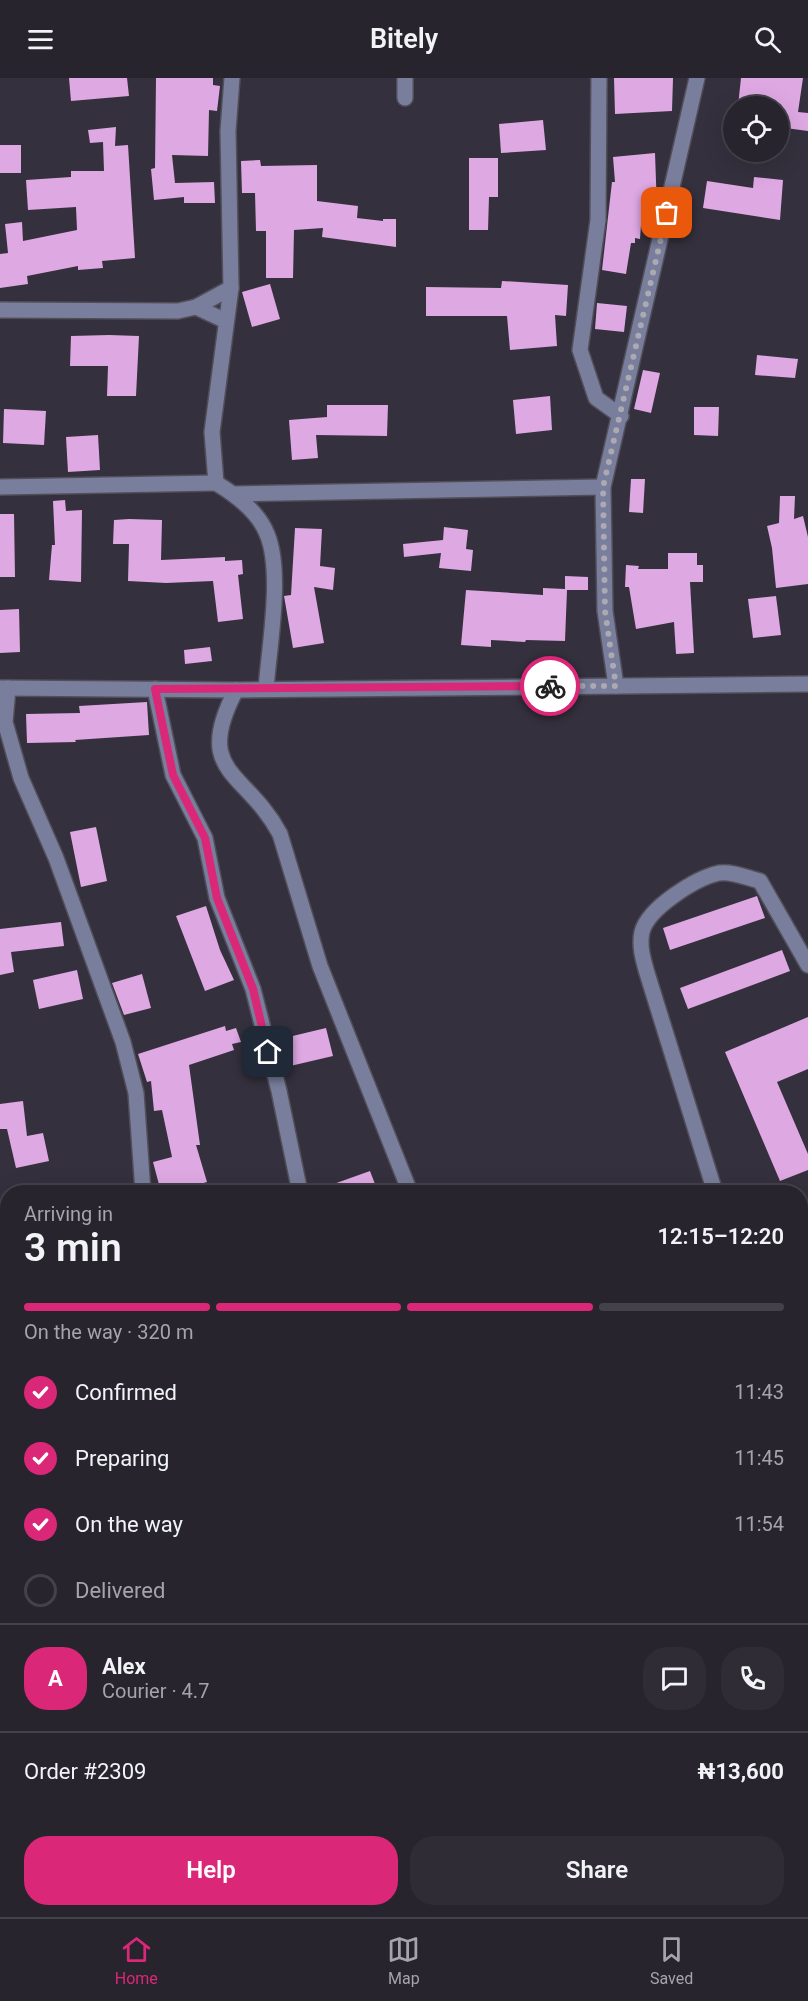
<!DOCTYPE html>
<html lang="en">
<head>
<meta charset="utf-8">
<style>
  body { margin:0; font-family:Roboto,sans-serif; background:#2f2c36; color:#f1f3f6; height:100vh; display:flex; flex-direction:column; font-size:22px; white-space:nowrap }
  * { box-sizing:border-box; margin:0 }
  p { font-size:20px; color:#a4a4aa }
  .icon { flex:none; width:33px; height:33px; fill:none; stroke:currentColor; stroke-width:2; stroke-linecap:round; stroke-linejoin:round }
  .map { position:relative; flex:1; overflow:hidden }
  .details { position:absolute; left:0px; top:1107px; width:808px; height:732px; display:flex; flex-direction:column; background:#27242e; border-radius:24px 24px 0 0; box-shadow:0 6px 24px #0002,0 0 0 2px #43414a }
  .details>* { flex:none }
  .controls { position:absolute; left:723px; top:18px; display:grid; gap:12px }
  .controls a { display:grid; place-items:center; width:66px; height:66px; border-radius:50%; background:#27242e; box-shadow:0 6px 24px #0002,0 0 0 2px #43414a; font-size:30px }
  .pin { position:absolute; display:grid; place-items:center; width:51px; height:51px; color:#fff; margin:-26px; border-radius:12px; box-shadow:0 3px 9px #0006 }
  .courier { position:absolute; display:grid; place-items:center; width:60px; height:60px; margin:-30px; border:4px solid #db2777; border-radius:50%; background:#fff; color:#222; box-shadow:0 2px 8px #0007 }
  .overview em { font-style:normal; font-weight:600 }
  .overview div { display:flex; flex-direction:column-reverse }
  .overview { display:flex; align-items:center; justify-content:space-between; height:102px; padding:0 24px }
  h1 { font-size:39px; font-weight:600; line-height:45px }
  .bar { display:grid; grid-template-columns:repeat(4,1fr); gap:9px 6px; align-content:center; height:72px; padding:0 24px }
  .bar i { height:8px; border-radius:4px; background:#43414a }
  .bar .on { background:#db2777 }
  .bar p { grid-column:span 4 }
  .line { display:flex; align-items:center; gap:15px; padding:0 24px; border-top:2px solid #43414a }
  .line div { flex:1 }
  .round { display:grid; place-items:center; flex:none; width:63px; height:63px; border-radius:24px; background:#2f2c36 }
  ol { padding:0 24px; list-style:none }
  li { display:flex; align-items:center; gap:18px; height:66px }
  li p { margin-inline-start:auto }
  li .icon { padding:6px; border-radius:50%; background:#db2777; color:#fff; stroke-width:4 }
  li:last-child { color:#a4a4aa }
  li i { width:33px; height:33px; border:3px solid #43414a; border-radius:50% }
  .button { display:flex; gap:12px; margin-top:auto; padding:12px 24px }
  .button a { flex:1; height:69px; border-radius:24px; background:#db2777; color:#fff; font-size:24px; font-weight:600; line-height:69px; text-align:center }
  .button a+a { background:#2f2c36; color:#f1f3f6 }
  header { display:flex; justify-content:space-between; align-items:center; height:78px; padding:0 24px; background:#27242e; font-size:27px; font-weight:600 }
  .dock { display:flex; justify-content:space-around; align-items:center; height:84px; border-top:2px solid #43414a; background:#27242e; font-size:16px; color:#a4a4aa }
  .dock a { display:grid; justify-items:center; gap:3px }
  .dock .on { color:#db2777 }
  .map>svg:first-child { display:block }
  .building { fill:#dea8e3 }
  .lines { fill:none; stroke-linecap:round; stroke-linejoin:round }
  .minor-casing { stroke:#514e5a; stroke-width:18 }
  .minor { stroke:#787e9b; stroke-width:15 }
  .done { stroke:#aca9b3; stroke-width:6; stroke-dasharray:0 10.8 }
  .route { stroke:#db2777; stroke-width:8 }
</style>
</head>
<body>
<header><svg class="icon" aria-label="menu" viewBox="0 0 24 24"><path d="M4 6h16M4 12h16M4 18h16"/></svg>Bitely<svg class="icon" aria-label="search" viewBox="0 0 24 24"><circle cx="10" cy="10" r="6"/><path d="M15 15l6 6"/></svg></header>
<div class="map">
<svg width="808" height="1839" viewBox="0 0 808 1839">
  <rect width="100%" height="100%" fill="#34303d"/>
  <g class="building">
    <path d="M69,0H127L129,18L71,23Z"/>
    <path d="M156,0H213V7L220,8L217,33L209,32L208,78L172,77L175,105L214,104L215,125H184V119L154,122L151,91L155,90Z"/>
    <path d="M614,0H673L672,33L615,36Z"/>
    <path d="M741,0H803L798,34L808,35V53L778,49V28H738Z"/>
    <path d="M543,42L546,72L501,75L499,46Z"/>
    <path d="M116,49L115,68L128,67L135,180L102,183L103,190L78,192V188L27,198L28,206L0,210V176L8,175L5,146L22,144L23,163L77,152L76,129L28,132L26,102L71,99V93H104L103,64L90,65L88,52Z"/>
    <rect x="0" y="67" width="21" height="28"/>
    <path d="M655,75L657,132L642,133L640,161L635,160V165H631L626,196L602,192L612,104H615L613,79Z"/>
    <path d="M469,80H498V119H489L488,152H469Z"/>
    <path d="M260,82L261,88L317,87V123L358,128L357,140L383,143V141H396V169L322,159L323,150L294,152L293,200H266V153H256L255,115H242L241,83Z"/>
    <path d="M754,99L783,102L780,142L703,130L707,103L753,110Z"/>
    <path d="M502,203L568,207L566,238L555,237L557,268L510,272L507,238H426V209L501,210Z"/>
    <path d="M270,206L280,241L252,249L242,214Z"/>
    <path d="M597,225L627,228L624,254L595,251Z"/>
    <path d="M109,257L139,258L136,318H107L108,288H70L71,258Z"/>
    <path d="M757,277L798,281L795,300L755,297Z"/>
    <path d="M643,292L660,295L651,335L634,331Z"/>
    <path d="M550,318L552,352L516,356L513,322Z"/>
    <path d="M327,327H388L387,358L316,357L318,380L292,382L289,342L327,339Z"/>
    <path d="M694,329H719L718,358L694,357Z"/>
    <path d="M4,331L46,333L44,367L3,365Z"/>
    <path d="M98,357L100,392L68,394L66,359Z"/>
    <path d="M631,401H645L643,435L629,434Z"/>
    <path d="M780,418H795L794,441L803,438L808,459V506L776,510L772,470L767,448L779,445Z"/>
    <path d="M65,422L66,433L82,432L81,504L49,502L52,467H55L53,423Z"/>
    <path d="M0,436H14L15,499H0Z"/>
    <path d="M129,441L162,442L161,482L225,479V483L242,482L243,496L238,497L243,541L218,544L213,503L166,505L128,503L129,466H113L114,442Z"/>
    <path d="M444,449L468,452L466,471L473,472L471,493L439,490L441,475L404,479L403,466L443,462Z"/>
    <path d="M295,450L322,451L320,488L335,490L333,512L314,509L324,565L293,570L284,518L291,517Z"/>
    <path d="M668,475H697V487H703V504H690L694,575L676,576L674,544L636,551L629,509H625L626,487L639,488L638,491H668Z"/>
    <path d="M565,498L588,499V512H567L565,563L526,562L525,564L491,562V569L461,567L466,512L543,517V510L565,511Z"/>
    <path d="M776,518L781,557L753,560L748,521Z"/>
    <path d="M19,531L20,574L0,575V532Z"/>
    <path d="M210,569L212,583L185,586L184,572Z"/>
    <path d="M147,624L149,657L75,662L76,664L27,665L26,636L80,635L79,628Z"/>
    <path d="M96,749L107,803L81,809L70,754Z"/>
    <path d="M757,818L765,840L670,872L663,850Z"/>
    <path d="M206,828L220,872L234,902L205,913L176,838Z"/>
    <path d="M61,844L64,868L11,874L14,894L0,897V851Z"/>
    <path d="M782,872L790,893L688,931L680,910Z"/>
    <path d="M77,892L83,921L39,931L33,902Z"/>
    <path d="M142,896L151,930L124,937L112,905Z"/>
    <path d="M808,939V991L777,1004L808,1076V1092L780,1103L725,974Z"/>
    <path d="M225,948L226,953L236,950L241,964L232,966L234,972L189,987L200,1067H196L207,1104L172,1114H161L153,1084L172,1079L162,1032L154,1033L151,1003L147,1004L138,976Z"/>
    <path d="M326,950L333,978L286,989L280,961Z"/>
    <path d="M23,1023L27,1058L43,1055L49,1083L16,1090L7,1051H0V1026Z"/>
    <path d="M370,1093L378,1114H315L314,1113Z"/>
  </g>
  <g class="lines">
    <defs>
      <g id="minor">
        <path d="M232,0L228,53L231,210L212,354L216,405C236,417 258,433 267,456C283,494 269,569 266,611"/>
        <path d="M599,0L598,142L580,272L596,320L621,338"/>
        <path d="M405,20V0"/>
        <path d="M196,229L226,243"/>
        <path d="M0,232L178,233L196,229L231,210"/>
        <path d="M0,409L216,405"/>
        <path d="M233,416L603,409"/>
        <path d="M616,608L605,533L603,409L697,0"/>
        <path d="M0,610L236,612L808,606"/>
        <path d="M8,610L5,644L21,700L56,780L123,964L136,1015L143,1114"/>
        <path d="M155,611L173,697L205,760L217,820L253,911L279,1013L300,1114"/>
        <path d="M236,612C192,696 246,692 280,756L320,888L410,1114"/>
        <path d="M715,1114L647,895C643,881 639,868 642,854C648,830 696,800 719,795C731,793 748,800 760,803L808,887"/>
        <path d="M0,1220L8,1256"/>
        <path d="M801,1222L808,1221"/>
        <path d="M0,1451L8,1454"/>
        <path d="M801,1508L808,1572"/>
        <path d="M131,1832L134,1839"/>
        <path d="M293,1832L297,1839"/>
        <path d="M652,1832L658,1836L674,1839"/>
        <path d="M19,1839L45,1832"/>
        <path d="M607,1839L627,1832"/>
      </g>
    </defs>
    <use href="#minor" class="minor-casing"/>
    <use href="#minor" class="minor"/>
  </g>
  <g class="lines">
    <path class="done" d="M550,608H616L605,533L603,409L667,135"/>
    <path class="route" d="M268,974L253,911L217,820L205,760L173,697L155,611L550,608"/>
  </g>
</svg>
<div class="controls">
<a><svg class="icon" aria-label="locate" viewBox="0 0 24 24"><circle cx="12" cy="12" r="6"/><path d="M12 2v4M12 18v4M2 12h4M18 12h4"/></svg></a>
</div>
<div class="pin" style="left:667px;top:135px;background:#ea580c"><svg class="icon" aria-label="bag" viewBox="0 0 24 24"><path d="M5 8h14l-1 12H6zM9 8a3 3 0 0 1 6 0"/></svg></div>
<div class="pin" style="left:268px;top:974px;background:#1f2937"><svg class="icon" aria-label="home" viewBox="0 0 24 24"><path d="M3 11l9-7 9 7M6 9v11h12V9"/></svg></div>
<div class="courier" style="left:550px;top:608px"><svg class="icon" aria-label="bike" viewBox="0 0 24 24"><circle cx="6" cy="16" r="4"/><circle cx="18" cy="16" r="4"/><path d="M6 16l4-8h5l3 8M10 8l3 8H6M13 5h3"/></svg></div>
<section class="details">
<div class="overview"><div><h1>3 min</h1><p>Arriving in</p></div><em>12:15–12:20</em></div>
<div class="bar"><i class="on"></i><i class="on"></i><i class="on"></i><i></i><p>On the way · 320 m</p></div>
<ol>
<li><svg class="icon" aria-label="check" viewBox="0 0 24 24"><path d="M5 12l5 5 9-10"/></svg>Confirmed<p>11:43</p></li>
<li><svg class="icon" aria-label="check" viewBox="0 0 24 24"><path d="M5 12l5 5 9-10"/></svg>Preparing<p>11:45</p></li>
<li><svg class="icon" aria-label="check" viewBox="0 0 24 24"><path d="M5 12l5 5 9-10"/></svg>On the way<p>11:54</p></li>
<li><i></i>Delivered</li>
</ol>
<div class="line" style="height:108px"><b class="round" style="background:#db2777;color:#fff">A</b><div><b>Alex</b><p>Courier · 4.7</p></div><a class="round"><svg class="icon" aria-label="chat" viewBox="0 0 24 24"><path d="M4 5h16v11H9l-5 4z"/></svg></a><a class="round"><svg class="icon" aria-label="phone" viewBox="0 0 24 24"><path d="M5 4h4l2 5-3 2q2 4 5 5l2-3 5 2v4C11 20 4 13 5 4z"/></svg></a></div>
<div class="line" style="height:78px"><div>Order #2309</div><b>₦13,600</b></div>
<div class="button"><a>Help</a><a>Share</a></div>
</section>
</div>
<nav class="dock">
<a class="on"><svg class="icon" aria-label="home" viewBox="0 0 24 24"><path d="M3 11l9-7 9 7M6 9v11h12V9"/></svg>Home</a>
<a><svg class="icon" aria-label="map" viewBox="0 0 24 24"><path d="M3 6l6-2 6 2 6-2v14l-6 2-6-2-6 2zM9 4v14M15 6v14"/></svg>Map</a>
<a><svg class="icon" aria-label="saved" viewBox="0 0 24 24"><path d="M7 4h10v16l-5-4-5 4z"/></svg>Saved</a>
</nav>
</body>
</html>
